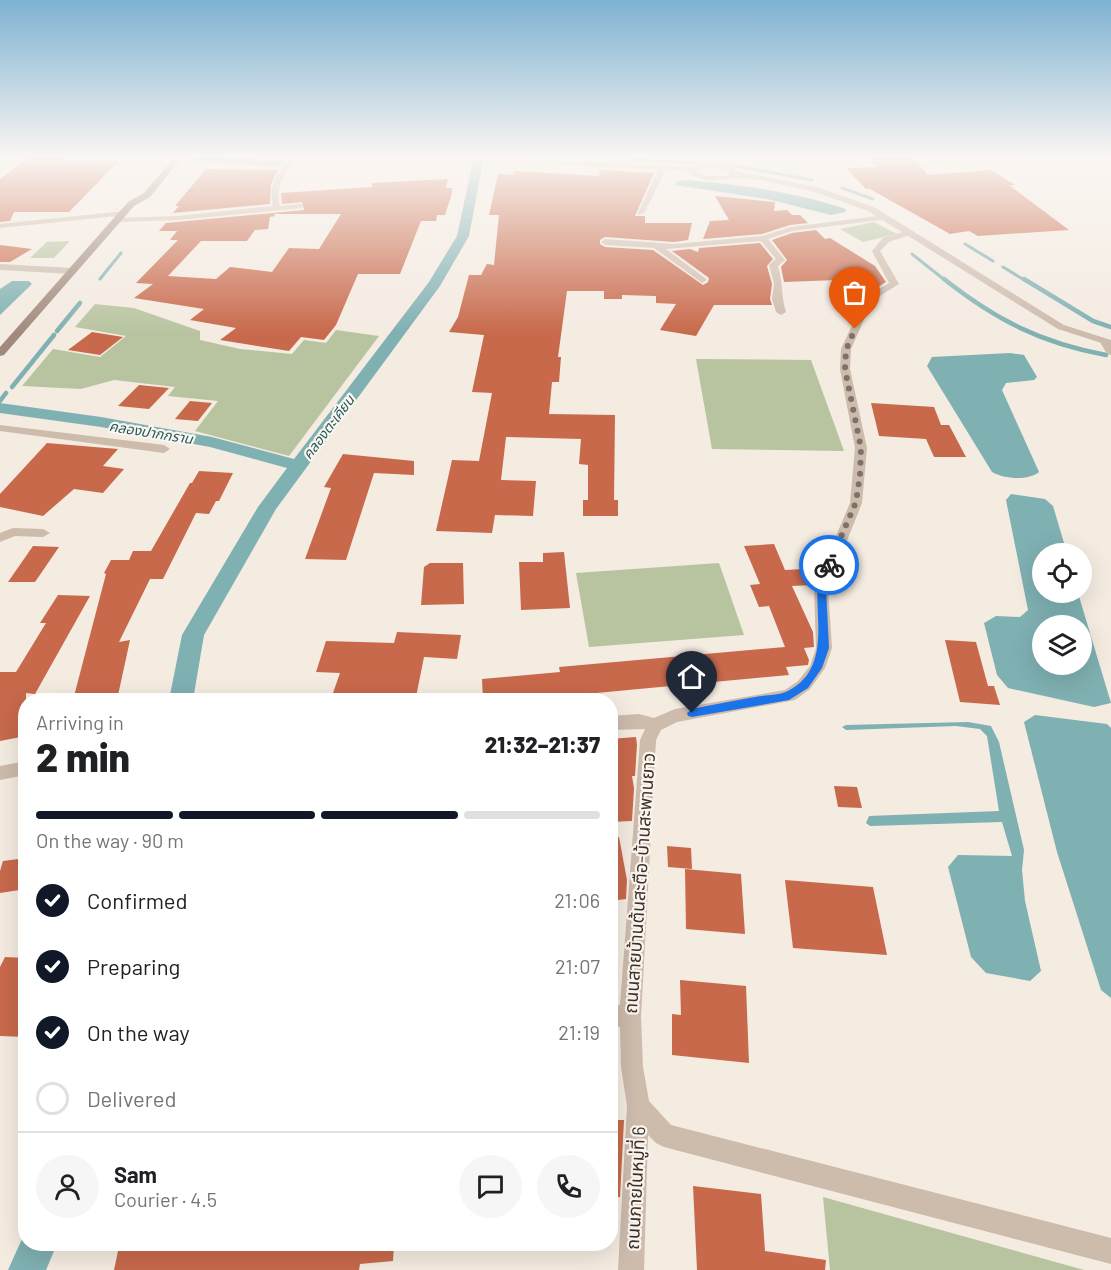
<!DOCTYPE html>
<html lang="en">
<head>
<meta charset="utf-8">
<style>
  body { margin:0; font-family:Barlow,"Noto Sans Thai",sans-serif; background:#f6f6f6; color:#202124; height:100vh; display:flex; flex-direction:column; font-size:22px; white-space:nowrap }
  * { box-sizing:border-box; margin:0 }
  p { font-size:20px; color:#757577 }
  .icon { flex:none; width:33px; height:33px; fill:none; stroke:currentColor; stroke-width:2; stroke-linecap:round; stroke-linejoin:round }
  .map { position:relative; flex:1; overflow:hidden }
  .panel { position:absolute; left:18px; top:693px; width:600px; height:558px; display:flex; flex-direction:column; background:#fff; border-radius:24px; box-shadow:0 6px 24px #0002 }
  .panel>* { flex:none }
  .controls { position:absolute; left:1032px; top:543px; display:grid; gap:12px }
  .controls a { display:grid; place-items:center; width:60px; height:60px; border-radius:50%; background:#fff; box-shadow:0 6px 24px #0002; font-size:30px }
  .pin { position:absolute; display:grid; place-items:center; width:51px; height:51px; color:#fff; margin:-62px -26px; border-radius:50% 50% 50% 0; rotate:-45deg; box-shadow:0 0 6px #0007 }
  .pin .icon { rotate:45deg }
  .courier { position:absolute; display:grid; place-items:center; width:60px; height:60px; margin:-30px; border:4px solid #1a73e8; border-radius:50%; background:#fff; color:#222; box-shadow:0 2px 8px #0007 }
  .head em { font-style:normal; font-weight:800 }
  .head div { display:flex; flex-direction:column-reverse }
  .head { display:flex; align-items:center; justify-content:space-between; height:102px; padding:0 18px }
  h1 { font-size:39px; font-weight:800; line-height:45px }
  .bar { display:grid; grid-template-columns:repeat(4,1fr); gap:9px 6px; align-content:center; height:72px; padding:0 18px }
  .bar i { height:8px; border-radius:4px; background:#e0e0e0 }
  .bar .active { background:#111827 }
  .bar p { grid-column:span 4 }
  .line { display:flex; align-items:center; gap:15px; padding:0 18px; border-top:2px solid #e0e0e0 }
  .line div { flex:1 }
  .round { display:grid; place-items:center; flex:none; width:63px; height:63px; border-radius:32px; background:#f6f6f6 }
  ol { padding:0 18px; list-style:none }
  li { display:flex; align-items:center; gap:18px; height:66px }
  li p { margin-inline-start:auto }
  li .icon { padding:6px; border-radius:50%; background:#111827; color:#fff; stroke-width:4 }
  li:last-child { color:#757577 }
  li i { width:33px; height:33px; border:3px solid #e0e0e0; border-radius:50% }
  .map>svg:first-child { display:block }
  .green { fill:#b8c4a0 }
  .water { fill:#7fb0b2; fill-rule:evenodd }
  .lines { fill:none; stroke-linecap:round; stroke-linejoin:round }
  .stream-far1 { stroke:#7fb0b2; stroke-width:3 }
  .stream { stroke:#7fb0b2; stroke-width:4.5 }
  .canal { fill:#7fb0b2; fill-rule:evenodd }
  .building { fill:#c8694b; fill-rule:evenodd }
  .minor { fill:#cdbbac; fill-rule:evenodd }
  .tertiary { fill:#cdbbac; fill-rule:evenodd }
  .secondary { fill:#a18a7d; fill-rule:evenodd }
  .route { fill:#1a73e8 }
  .done { stroke:#7c716b; stroke-width:6; stroke-dasharray:0 10.8 }
  .labels { text-anchor:middle; dominant-baseline:central; stroke-width:4.5; stroke-linejoin:round; paint-order:stroke }
  .far-water-label { font-size:14px; font-style:italic; fill:#1f5a5e; stroke:#fbf5ee }
  .near-street-label { font-size:18px; fill:#3b302b; stroke:#fbf5ee }
</style>
</head>
<body>
<div class="map">
<svg width="1111" height="1270" viewBox="0 0 1111 1270">
  <rect width="100%" height="100%" fill="#f4ebe1"/>
  <g class="green">
    <path d="M874,222L897,234L863,242L840,229Z"/>
    <path d="M70,241L54,258H30L47,242Z"/>
    <path d="M95,304L134,308L200,331V340L240,349L292,354L304,340L326,343L336,330L379,336L289,456L195,431L218,401L168,396L175,387L114,380L81,389L22,386L53,349L100,357L126,336L75,327Z"/>
    <path d="M696,359L811,360L844,451L712,449Z"/>
    <path d="M719,563L744,635L589,647L576,573Z"/>
    <path d="M823,1197L1084,1270H830Z"/>
  </g>
  <g class="water">
    <path d="M203,156L280,160L283,162L279,166L273,167L189,160Z"/>
    <path d="M688,180C742,185 794,192 846,209L845,212L831,215L767,199L675,185L677,181Z"/>
    <path d="M12,281H29L32,284L0,315V289Z"/>
    <path d="M1010,353L1024,355L1037,377L1034,380L1006,383L1002,390L1039,472C1028,481 1004,479 992,472L927,366L932,357Z"/>
    <path d="M1011,494L1045,499L1053,506L1067,553L1042,554V592L1078,593L1111,703L1094,707L1008,688L997,675L984,623L996,616L1020,617L1028,610L1006,500ZM1042,626H1082V664H1042Z"/>
    <path d="M1035,715L1107,724L1111,728V998L1101,990L1057,852L1024,722Z"/>
    <path d="M968,722L991,726L999,742L1024,850L1022,870L1025,901L1041,971L1030,981L986,973L971,957L948,867L958,855L1012,856L1002,822L870,826L866,823L869,816L999,811L987,736L980,729L956,726L846,730L842,727L846,725Z"/>
  </g>
  <g class="lines">
    <g class="stream-far1">
      <path d="M587,158H608"/>
      <path d="M628,159L698,163"/>
      <path d="M734,166L812,180"/>
      <path d="M842,188L873,199"/>
      <path d="M965,244L993,261"/>
      <path d="M912,254L946,281"/>
      <path d="M1003,267L1026,281"/>
      <path d="M100,279L121,253"/>
    </g>
    <g class="stream">
      <path d="M944,279C996,320 1041,343 1106,355"/>
      <path d="M1024,279L1093,321L1111,327"/>
      <path d="M57,331L80,303"/>
      <path d="M12,387L54,335"/>
      <path d="M0,401L6,393"/>
    </g>
    <g class="canal">
      <path d="M474,156H484L469,236L440,286L276,509L204,635L193,700H169L182,635L258,507L287,468L210,447L101,427L0,413V403L101,417L212,437L294,459L429,282L457,236Z"/>
      <path d="M26,1230V1244H57L46,1270H8Z"/>
    </g>
  </g>
  <g class="building">
    <path d="M867,156H912L928,175L991,170L1015,185H1009L1069,230L978,236L969,231L950,234L870,189H866L846,168L878,167Z"/>
    <path d="M29,157L65,158L61,161H119L69,212H14L10,221L0,222V179Z"/>
    <path d="M206,169L278,170L271,184L270,204L173,213L179,206H175Z"/>
    <path d="M600,170L654,173L635,216H645V223H692L688,240L674,242L605,237L600,240V244L605,247L653,250L703,285L708,282L709,278L672,251L690,249L698,252L699,248L760,243L773,259L767,266L772,284L770,299L772,305H714L696,336L660,330L676,304L656,303V296L622,295V299H604V291H567L558,357H561L559,382H552L549,414L615,415L614,500H618V516H583V500H588V465L579,464L581,439L506,437L501,480L536,481L533,516L495,515L492,533L436,531L452,460L479,461L492,393L472,392L484,335L449,332L458,317L469,275H481L487,264L494,265L499,215H489L498,174L513,175L514,171L599,176Z"/>
    <path d="M448,179L446,188H452V193L445,215H437L436,221H421L400,274H358L336,325L324,340L301,337L289,351L220,340L236,328L190,320L204,309L134,298L153,284L136,283L178,240H170L177,231H159L166,223L304,210L302,202L282,204L281,193L372,187V183ZM274,214H341L319,249L289,248L272,272L230,267L216,279L168,276L201,241H247L255,230L268,229L270,217L275,216Z"/>
    <path d="M715,196L775,202L774,211L787,210L792,215H800L808,223L790,225L762,234L703,239L710,221L729,220Z"/>
    <path d="M816,230L825,239L830,238L875,266L886,282L867,294H848L838,280L784,282L781,267L787,260L772,240L792,233Z"/>
    <path d="M0,245L32,249L10,262H0Z"/>
    <path d="M92,332L123,337L100,355L68,350Z"/>
    <path d="M139,385L169,388L149,409L118,406Z"/>
    <path d="M190,401L212,403L198,421L175,419Z"/>
    <path d="M871,403L934,407L941,425H949L966,457H934L926,439L879,436Z"/>
    <path d="M47,443L118,449L103,466L124,469L103,493L74,489L43,516L0,507V494Z"/>
    <path d="M343,454L414,461V475L374,473L346,560L305,559L331,488L324,487Z"/>
    <path d="M199,471L233,473L219,501H216L209,514L196,513L163,579H150L119,642L130,640L117,700H73L106,574L104,573L111,560H129L133,551H151L190,483H192Z"/>
    <path d="M774,544L785,570L805,569L812,585L792,586L813,632L814,647L804,648L809,660L808,665L786,667L789,675L575,695L576,700H550V696L483,700L482,679L560,672L559,667L785,647L769,606L759,607L750,585L760,584L744,546Z"/>
    <path d="M33,546L59,547L35,582H8Z"/>
    <path d="M564,552L570,608L521,610L519,562H543V553Z"/>
    <path d="M430,563H463L464,604L421,605L424,567Z"/>
    <path d="M58,595L90,596L35,694L26,693V736L0,741V672H16L46,623H40Z"/>
    <path d="M397,632L461,635L457,659L424,657L416,697L409,696L408,700H335L337,693H333L340,673L316,672L326,641L394,643Z"/>
    <path d="M945,640L976,642L988,686H994L1000,705L960,702Z"/>
    <path d="M636,737L637,745L635,776H632L634,788L632,821L610,822V739Z"/>
    <path d="M834,786L857,787L862,808L838,807Z"/>
    <path d="M619,837L627,880L626,899L610,901V838Z"/>
    <path d="M667,846L691,848L692,869L668,867Z"/>
    <path d="M26,858V889L0,893V871L3,861Z"/>
    <path d="M685,869L741,874L745,934L686,929Z"/>
    <path d="M785,880L873,887L887,955L793,948Z"/>
    <path d="M5,957L26,958V1037L0,1036V967Z"/>
    <path d="M680,980L746,986L749,1063L672,1055V1014L681,1015Z"/>
    <path d="M610,1120H624L620,1197L610,1198Z"/>
    <path d="M693,1186L761,1194L765,1251L826,1260L825,1270H697Z"/>
    <path d="M183,1244H394L393,1261L360,1264L359,1270H114L118,1251Z"/>
  </g>
  <g class="lines">
    <g class="minor">
      <path d="M293,156H300C287,171 274,184 280,206L299,204H302V208L178,220L118,222L114,220L118,218L178,216L273,206C267,185 279,170 293,156Z"/>
      <path d="M526,156H536L552,164L545,166Z"/>
      <path d="M660,166L667,168L644,213L637,215Z"/>
      <path d="M885,215L889,217L888,219L792,231L768,239L785,260L778,266C783,282 781,296 786,312L781,315L776,312L772,299L774,284L769,265L776,259L761,241L666,249L705,278L707,280L702,283L654,248L605,245L601,242L605,239L674,244L762,236L791,227Z"/>
      <path d="M906,231L915,233L889,242L880,251L899,284L875,299L870,306L851,349L850,369L867,448L862,503L828,588L832,648L825,668L810,689L795,700L677,722L661,730L656,740L641,1017L643,1067L649,1101L671,1125L1111,1238V1264L664,1147L656,1143L648,1135L644,1270H618L627,1106L621,1067L620,1027L610,1026V1004L620,1005L640,740L645,729L610,730V716L639,714L654,718L675,709L785,690L798,681L810,666L816,648L814,588L850,503L855,448L840,369L841,349L862,304L869,295L889,283L872,251L883,238Z"/>
      <path d="M0,264L72,268L76,271L72,274L0,270Z"/>
      <path d="M1105,339L1111,344V355L1107,354L1100,342Z"/>
      <path d="M0,425L164,445L170,449L164,453L0,431Z"/>
      <path d="M13,528L43,529L50,533L43,537L15,536L0,542V533Z"/>
      <path d="M26,761V775L0,780V766Z"/>
    </g>
    <g class="tertiary">
      <path d="M377,156H436L693,167C707,160 727,160 737,171L817,187L874,207L1064,325L1111,340V346L1058,329L868,211L812,191L749,178L708,180L692,176L688,171ZM712,166L730,172L728,176H708L696,171Z"/>
      <path d="M124,211L128,213L127,215L0,228V224Z"/>
    </g>
    <path class="secondary" d="M176,156H183L150,197L134,206L4,355L0,356V347L128,202L144,193Z"/>
  </g>
  <linearGradient id="sky" x2="0" y2="1"><stop stop-color="#7eb2d2"/><stop offset="0.47" stop-color="#faf6f2"/><stop offset="1" stop-color="#faf6f2" stop-opacity="0"/></linearGradient>
  <rect width="1111" height="334" fill="url(#sky)"/>
  <path class="route" d="M829,562L834,565L826,588L829,648L822,668L808,688L789,700L692,717L688,716L687,713L692,709C715,704 738,700 761,696C769,695 780,695 788,691C845,662 798,579 829,562Z"/>
  <g class="lines">
    <path class="done" d="M829,565L856,502L860,475L861,448L845,369L846,350L855,329"/>
  </g>
  <g class="labels">
    <g class="far-water-label">
      <text transform="translate(328 427) rotate(-53)">คลองตะเคียน</text>
      <text transform="translate(151 432) rotate(9)">คลองปากกราน</text>
    </g>
    <g class="near-street-label">
      <text transform="translate(639 883) rotate(-86)">ถนนสายบ้านต้นสะตือ-บ้านสะพานยาว</text>
      <text transform="translate(635 1188) rotate(-87)">ถนนภายในหมู่ที่ 6</text>
    </g>
  </g>
</svg>
<div class="controls">
<a><svg class="icon" aria-label="locate" viewBox="0 0 24 24"><circle cx="12" cy="12" r="6"/><path d="M12 2v4M12 18v4M2 12h4M18 12h4"/></svg></a>
<a><svg class="icon" aria-label="layers" viewBox="0 0 24 24"><path d="M12 4l9 5-9 5-9-5zM3 14l9 5 9-5"/></svg></a>
</div>
<div class="pin" style="left:855px;top:329px;background:#ea580c"><svg class="icon" aria-label="bag" viewBox="0 0 24 24"><path d="M5 8h14l-1 12H6zM9 8a3 3 0 0 1 6 0"/></svg></div>
<div class="pin" style="left:692px;top:713px;background:#1f2937"><svg class="icon" aria-label="home" viewBox="0 0 24 24"><path d="M3 11l9-7 9 7M6 9v11h12V9"/></svg></div>
<div class="courier" style="left:829px;top:565px"><svg class="icon" aria-label="bike" viewBox="0 0 24 24"><circle cx="6" cy="16" r="4"/><circle cx="18" cy="16" r="4"/><path d="M6 16l4-8h5l3 8M10 8l3 8H6M13 5h3"/></svg></div>
<section class="panel">
<div class="head"><div><h1>2 min</h1><p>Arriving in</p></div><em>21:32–21:37</em></div>
<div class="bar"><i class="active"></i><i class="active"></i><i class="active"></i><i></i><p>On the way · 90 m</p></div>
<ol>
<li><svg class="icon" aria-label="check" viewBox="0 0 24 24"><path d="M5 12l5 5 9-10"/></svg>Confirmed<p>21:06</p></li>
<li><svg class="icon" aria-label="check" viewBox="0 0 24 24"><path d="M5 12l5 5 9-10"/></svg>Preparing<p>21:07</p></li>
<li><svg class="icon" aria-label="check" viewBox="0 0 24 24"><path d="M5 12l5 5 9-10"/></svg>On the way<p>21:19</p></li>
<li><i></i>Delivered</li>
</ol>
<div class="line" style="height:108px"><a class="round"><svg class="icon" aria-label="person" viewBox="0 0 24 24"><circle cx="12" cy="8" r="4"/><path d="M4 21q1-7 8-7t8 7"/></svg></a><div><b>Sam</b><p>Courier · 4.5</p></div><a class="round"><svg class="icon" aria-label="chat" viewBox="0 0 24 24"><path d="M4 5h16v11H9l-5 4z"/></svg></a><a class="round"><svg class="icon" aria-label="phone" viewBox="0 0 24 24"><path d="M5 4h4l2 5-3 2q2 4 5 5l2-3 5 2v4C11 20 4 13 5 4z"/></svg></a></div>
</section>
</div>
</body>
</html>
